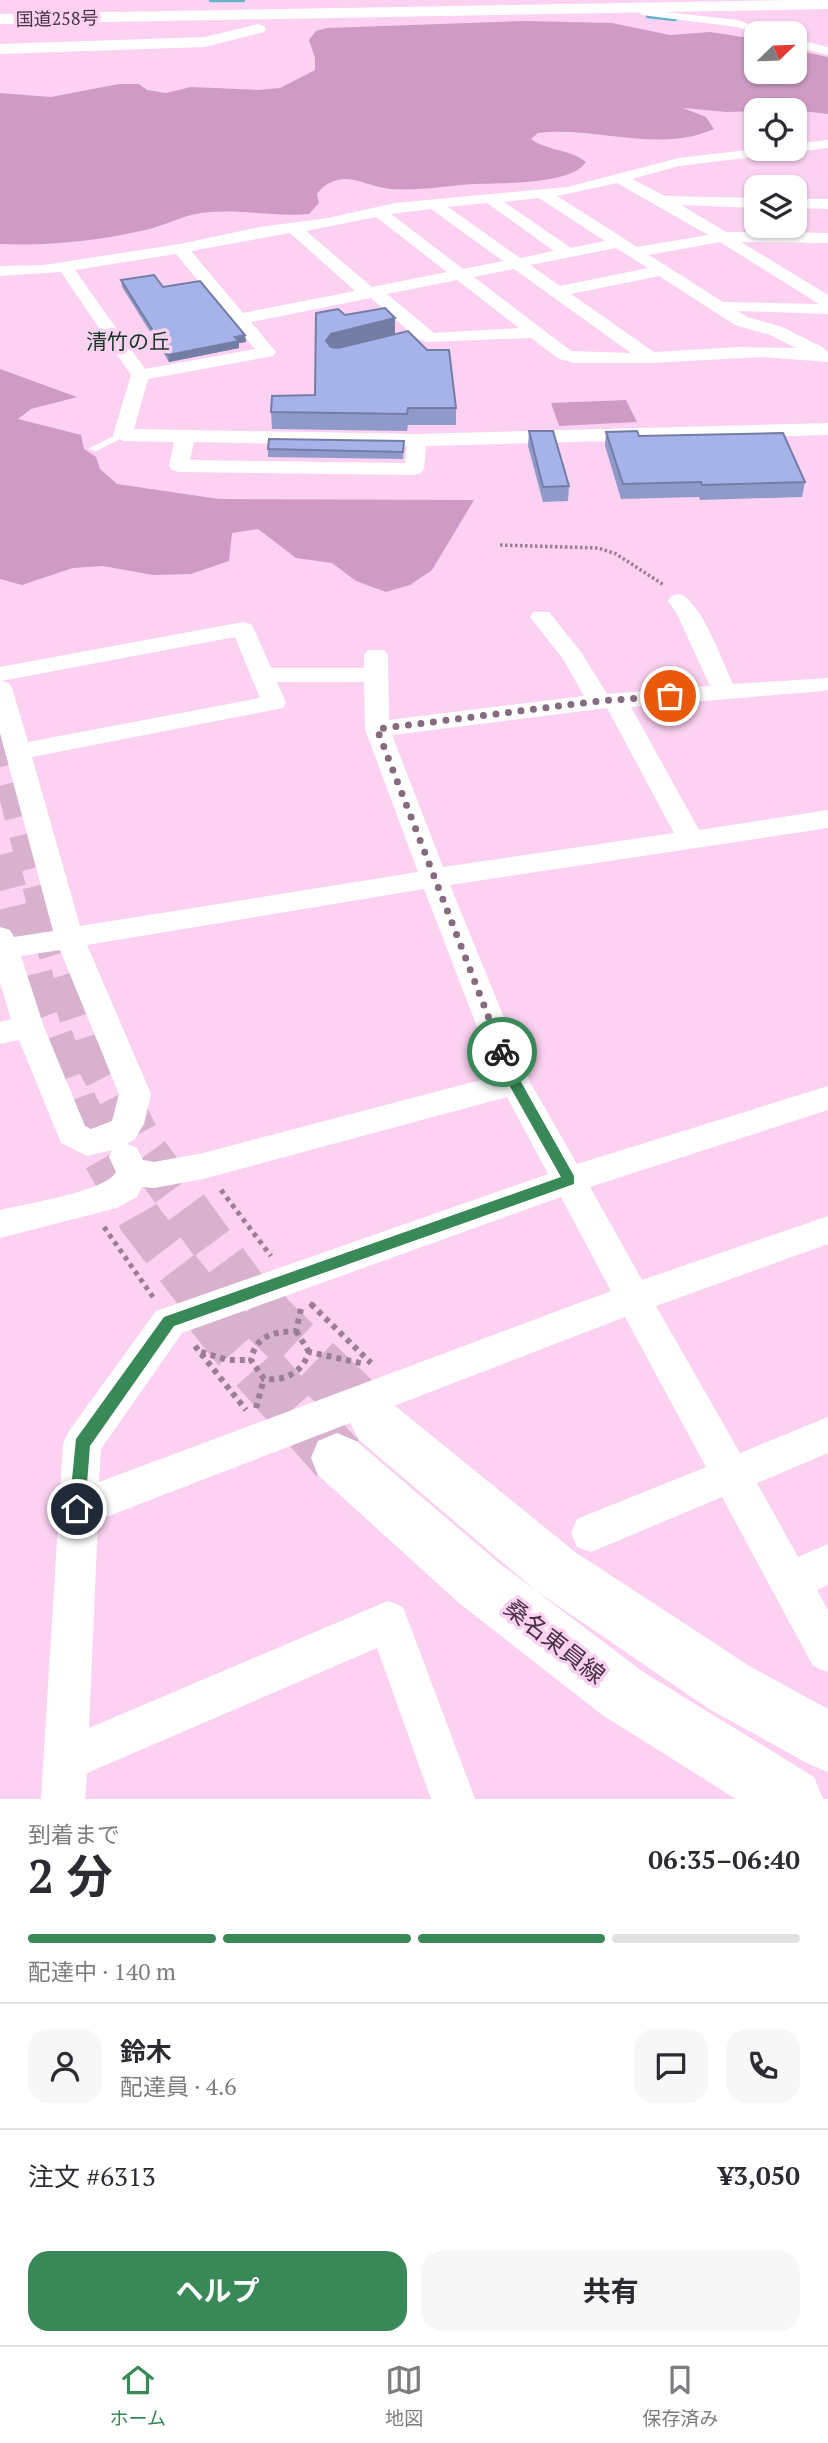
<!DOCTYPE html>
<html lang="ja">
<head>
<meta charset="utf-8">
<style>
  body { margin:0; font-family:"PT Serif","Noto Sans JP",serif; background:#f7f7f7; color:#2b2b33; height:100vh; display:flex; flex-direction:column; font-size:26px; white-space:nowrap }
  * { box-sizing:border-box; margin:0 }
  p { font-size:23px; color:#7c7c81 }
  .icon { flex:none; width:38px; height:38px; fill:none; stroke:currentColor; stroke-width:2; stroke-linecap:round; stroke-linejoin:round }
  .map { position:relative; height:1799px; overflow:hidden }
  .sheet { display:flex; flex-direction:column; background:#fff; flex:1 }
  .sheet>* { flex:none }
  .needle { width:46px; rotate:67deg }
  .tools { position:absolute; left:744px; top:21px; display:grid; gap:14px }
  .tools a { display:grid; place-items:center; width:63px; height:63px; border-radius:14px; background:#fff; box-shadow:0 2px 5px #0004; font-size:35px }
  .pin { position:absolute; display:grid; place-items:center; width:60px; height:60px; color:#fff; margin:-30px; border:4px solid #fff; border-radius:50%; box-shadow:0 2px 7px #0007 }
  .courier { position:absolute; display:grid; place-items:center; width:70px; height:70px; margin:-35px; border:5px solid #398857; border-radius:50%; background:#fff; color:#222; box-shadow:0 2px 9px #0007 }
  .headline em { font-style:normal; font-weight:700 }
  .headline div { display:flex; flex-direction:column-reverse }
  .headline { display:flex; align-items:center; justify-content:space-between; height:119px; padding:0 28px }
  h1 { font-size:46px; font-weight:700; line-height:52px }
  .bar { display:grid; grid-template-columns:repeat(4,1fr); gap:10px 7px; align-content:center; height:84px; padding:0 28px }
  .bar i { height:9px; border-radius:5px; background:#e1e1e2 }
  .bar .selected { background:#398857 }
  .bar p { grid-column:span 4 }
  .line { display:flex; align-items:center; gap:18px; padding:0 28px; border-top:2px solid #e1e1e2 }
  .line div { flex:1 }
  .round { display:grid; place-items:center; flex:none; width:74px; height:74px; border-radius:21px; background:#f7f7f7 }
  .action { display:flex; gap:14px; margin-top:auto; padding:14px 28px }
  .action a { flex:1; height:80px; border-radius:21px; background:#398857; color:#fff; font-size:28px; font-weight:700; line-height:80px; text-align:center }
  .action a+a { background:#f7f7f7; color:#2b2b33 }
  .menu { display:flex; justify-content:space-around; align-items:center; height:98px; border-top:2px solid #e1e1e2; background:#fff; font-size:19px; color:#7c7c81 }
  .menu a { display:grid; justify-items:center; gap:4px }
  .menu .selected { color:#398857 }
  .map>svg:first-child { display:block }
  .green { fill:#cf9bc4 }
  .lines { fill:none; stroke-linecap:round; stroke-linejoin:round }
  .stream { stroke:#61b3c6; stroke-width:4.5 }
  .secondary-tunnel-far2 { stroke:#d8b1cf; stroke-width:35; stroke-dasharray:35 18; stroke-linecap:butt }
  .secondary-tunnel-far1 { stroke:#d8b1cf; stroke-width:44; stroke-dasharray:44 22; stroke-linecap:butt }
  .secondary-tunnel { stroke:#d8b1cf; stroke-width:55; stroke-dasharray:55 27; stroke-linecap:butt }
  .path-far2 { stroke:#9c7d96; stroke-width:3.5; stroke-dasharray:2.5 2.5; stroke-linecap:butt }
  .path-far1 { stroke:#9c7d96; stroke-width:5; stroke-dasharray:4.5 4.5; stroke-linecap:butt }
  .path { stroke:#9c7d96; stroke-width:6; stroke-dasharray:5 5; stroke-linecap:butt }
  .lane { fill:#fff; fill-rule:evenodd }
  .street { fill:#fff; fill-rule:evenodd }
  .secondary { fill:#fff; fill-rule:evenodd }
  .highway { fill:#fff; fill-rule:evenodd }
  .wall { fill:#8f9aca }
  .shaded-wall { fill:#747da4 }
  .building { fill:#a6b3eb; stroke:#747da4; stroke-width:2 }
  .route { fill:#398857 }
  .done { stroke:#866a80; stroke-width:7; stroke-dasharray:0 12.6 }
  .labels { text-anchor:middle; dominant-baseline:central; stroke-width:7; stroke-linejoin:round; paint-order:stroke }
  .far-street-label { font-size:18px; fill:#473243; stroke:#fcd1f2 }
  .far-quarter-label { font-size:21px; fill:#103720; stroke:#fcd1f2 }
  .near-street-label { font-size:24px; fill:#473243; stroke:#fcd1f2 }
</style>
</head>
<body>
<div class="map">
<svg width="828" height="1799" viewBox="0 0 828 1799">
  <rect width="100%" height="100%" fill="#fcd1f2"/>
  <g class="green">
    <path d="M525,21L612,23L670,35L710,32L756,39V72H794L795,50L828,57V114L793,110L727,112L683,108L706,117L714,129C657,154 597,126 538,133L531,139C547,151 570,149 586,162C572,185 498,183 472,184C445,186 419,191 391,189C375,188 358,178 344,179C333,180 323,185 317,194L319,203L309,214C273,217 237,208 201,213C181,216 164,226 145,230C97,241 49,246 0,244V93L51,97L119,84H139L147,90L166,93L191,87L259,90L280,88L315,70V58L309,40L316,31L327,28Z"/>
    <path d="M0,369L77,397L31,409L18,419L81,435L84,449L96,457L100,469L117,484L219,499L474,500L432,570L410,585L386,592L356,581L332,563L296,558L258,529L232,533L229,561L191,574L153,575L103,566L73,568L22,585L0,579Z"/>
    <path d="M626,400L637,422L559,426L551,403Z"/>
  </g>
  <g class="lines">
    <g class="stream">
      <path d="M211,0H243"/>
      <path d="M648,16L675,19"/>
    </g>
    <g class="secondary-tunnel-far2">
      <path d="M0,731L47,913"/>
      <path d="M0,855L15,913"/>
    </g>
    <g class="secondary-tunnel-far1">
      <path d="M14,911L35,993L76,1106L140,1219L207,1306"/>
      <path d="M47,911L92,1049L144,1150L258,1306"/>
    </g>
    <g class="secondary-tunnel">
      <path d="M205,1304L233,1340L337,1458"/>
      <path d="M257,1304L268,1319L376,1422"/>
    </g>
    <path class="path-far2" d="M500,545L598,548L616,554L664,585"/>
    <g class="path-far1">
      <path d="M221,1190L271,1256"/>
      <path d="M104,1227L153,1297"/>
      <path d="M310,1303L313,1306"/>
    </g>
    <g class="path">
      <path d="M311,1304L371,1363"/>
      <path d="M301,1309L296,1331C273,1332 256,1335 251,1360L264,1379C285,1381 302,1373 309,1352L365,1364"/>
      <path d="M296,1331L309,1352"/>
      <path d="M195,1346L246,1410"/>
      <path d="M201,1352L228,1360H251"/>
      <path d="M256,1408L264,1379"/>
    </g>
    <path class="lane" d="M120,433L128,435L96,451L88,449Z"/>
    <g class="street">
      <path d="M646,10L738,20L773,33H756L737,27L642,15L640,13Z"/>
      <path d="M794,39L828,47V55L794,46Z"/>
      <path d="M828,140V148L679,166L632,179L665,196L756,198V208L681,205L726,232L828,233V243L741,242L828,295V314L738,311L747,317L782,327L822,347L828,352V362L762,357L651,363H575L559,359L531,338L427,342L418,339L371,298L251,322L276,352L273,356L148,379L134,429L417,434L828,423V435L426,446L424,469L421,473L414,475L179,472L172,470L169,466L174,442L123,441L113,435L131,375L61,272L0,276V266L44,265L180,244L260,227L328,218L395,203L567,187L679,158L756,149H794V144ZM617,183L708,235L637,247L557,196ZM539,198L605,241L571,248L504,202ZM487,203L554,251L520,258L448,207ZM431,209L503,261L463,269L391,214ZM376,217L447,272L372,287L306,231ZM290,233L355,291L243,313L191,251ZM720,242L819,304L723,302L649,255ZM616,248L648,268L560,286L530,265ZM176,254L255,349L145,369L75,270ZM514,269L631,353L571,351L474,277ZM659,276L735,325L770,335L796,348L740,347L654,352L571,294ZM457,280L519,328L434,333L387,294ZM194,442L407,446L405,463L190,460Z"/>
      <path d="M794,199H828V209L794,208Z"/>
      <path d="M679,594C701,600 723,663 733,684L828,678V690L823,691L631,707L699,830L828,810V828L450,885L530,1082L577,1164L828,1086V1110L590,1187L642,1280L828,1216V1244L656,1306L740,1453L828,1417V1453L757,1483L798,1557L828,1544V1585L817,1590L828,1610V1672L813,1666L722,1497L591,1552L577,1547L571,1533L577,1519L706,1467L625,1317L98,1520L89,1728L388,1601L403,1607L475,1799H431L377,1648L87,1773L85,1799H41L63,1444L69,1431L156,1311L548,1174L507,1097L203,1179L154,1188L142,1187L137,1197L117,1208L0,1238V1210C24,1204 105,1192 116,1172L109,1157L112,1150L87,1156L61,1143L19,1040L0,1044V1022L11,1019L0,983V927L10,930L14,937L53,931L0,733V667L243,622L251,624L254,629L271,668H364V655L368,650H384L388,655L389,720L584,696L563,659L530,617L533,612H549L581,652L607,694L710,686L677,614L668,601L671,596ZM235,637L260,698L28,742L12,688L9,683L1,681ZM277,682H364L365,729L418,872L80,926L32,757L283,708L286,703ZM607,708L674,833L443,867L392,735ZM424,889L496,1076L203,1153L154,1162L143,1160L137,1148L127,1144L135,1139L144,1124L151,1094L87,945ZM60,950L119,1094L112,1121L91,1129L85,1126L44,1027L21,956ZM561,1197L611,1291L99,1482L101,1449L182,1333Z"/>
    </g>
    <g class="secondary">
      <path d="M376,1398L394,1405L575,1552L751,1667L828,1709V1772L807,1763L709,1709L535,1590L358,1439L350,1422L358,1405Z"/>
      <path d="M337,1433L356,1441L499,1563L643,1672L814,1777L823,1799H736L601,1714L459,1603L318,1475L311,1458L318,1441Z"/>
    </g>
    <g class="highway">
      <path d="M791,0H828V9L0,24V14Z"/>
      <path d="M258,24L264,26L266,29L264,32L205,47L0,54V44L205,37Z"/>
    </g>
  </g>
  <g class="wall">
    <path d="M121,280L163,287L245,335L246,342L239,343V348L169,362L122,287Z"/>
    <path d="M345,315L395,318V334L456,408V425H408L407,431L272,429L271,412L315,395Z"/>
    <path d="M529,431L569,486L568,501L543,502L528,446Z"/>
    <path d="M606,432L639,436L805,482L802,497L700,500L699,497L621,499L605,446Z"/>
    <path d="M404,441L403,459L268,457V449Z"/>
  </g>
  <g class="shaded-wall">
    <path d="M395,318V334L331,350L326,341L331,334Z"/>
    <path d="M245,335L246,342L239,343V348L169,362L168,355Z"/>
  </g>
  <g class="building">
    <path d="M154,275L163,287L200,281L245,335L235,337L239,341L168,355L121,280Z"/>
    <path d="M385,308L395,318L331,334L326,341L331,347L338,348L408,331L427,350H449L456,408H408L407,414L271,412L272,396L315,395L316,313L338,309L345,315Z"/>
    <path d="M529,431H553L569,486L543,487Z"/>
    <path d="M637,431L639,436L783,433L805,482L702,485L701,482L623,484L606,432Z"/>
    <path d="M269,439L404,441L403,452L268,449Z"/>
  </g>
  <path class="route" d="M502,1047L506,1048L521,1082L574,1176V1184L174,1326L90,1446L85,1509L83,1515L77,1517L72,1515L69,1509L76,1439L164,1317L561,1177L508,1083L496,1052Z"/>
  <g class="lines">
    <path class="done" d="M502,1052L377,729L599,701L670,696"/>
  </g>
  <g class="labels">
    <g class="far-street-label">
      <text transform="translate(57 18) rotate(-1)">国道258号</text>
    </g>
    <g class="far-quarter-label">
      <text x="128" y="341">清竹の丘</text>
    </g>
    <g class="near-street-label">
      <text transform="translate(555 1641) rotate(38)">桑名東員線</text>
    </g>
  </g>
</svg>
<div class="tools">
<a><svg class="needle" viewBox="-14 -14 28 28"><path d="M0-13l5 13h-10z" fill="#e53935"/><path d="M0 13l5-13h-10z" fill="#7c7c81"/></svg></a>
<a><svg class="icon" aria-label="locate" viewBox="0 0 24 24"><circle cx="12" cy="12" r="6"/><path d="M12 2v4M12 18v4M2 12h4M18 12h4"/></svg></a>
<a><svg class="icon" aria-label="layers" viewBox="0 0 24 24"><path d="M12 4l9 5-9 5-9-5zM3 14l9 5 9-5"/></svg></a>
</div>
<div class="pin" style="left:670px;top:696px;background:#ea580c"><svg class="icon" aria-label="bag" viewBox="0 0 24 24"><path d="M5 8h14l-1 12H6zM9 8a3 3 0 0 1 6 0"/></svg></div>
<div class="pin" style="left:77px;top:1509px;background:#1f2937"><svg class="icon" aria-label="home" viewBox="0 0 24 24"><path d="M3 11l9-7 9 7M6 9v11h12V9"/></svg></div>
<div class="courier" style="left:502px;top:1052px"><svg class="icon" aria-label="bike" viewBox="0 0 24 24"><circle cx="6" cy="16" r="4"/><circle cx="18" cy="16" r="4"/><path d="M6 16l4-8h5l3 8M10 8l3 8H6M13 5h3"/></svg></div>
</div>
<section class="sheet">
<div class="headline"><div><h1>2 分</h1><p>到着まで</p></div><em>06:35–06:40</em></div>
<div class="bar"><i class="selected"></i><i class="selected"></i><i class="selected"></i><i></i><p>配達中 · 140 m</p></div>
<div class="line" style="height:126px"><a class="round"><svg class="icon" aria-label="person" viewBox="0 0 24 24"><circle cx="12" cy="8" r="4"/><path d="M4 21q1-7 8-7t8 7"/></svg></a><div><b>鈴木</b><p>配達員 · 4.6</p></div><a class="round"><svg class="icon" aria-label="chat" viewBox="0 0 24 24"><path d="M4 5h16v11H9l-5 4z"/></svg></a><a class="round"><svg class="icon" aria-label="phone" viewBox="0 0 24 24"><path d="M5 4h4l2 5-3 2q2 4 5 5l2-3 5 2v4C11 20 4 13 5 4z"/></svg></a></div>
<div class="line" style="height:91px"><div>注文 #6313</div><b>¥3,050</b></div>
<div class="action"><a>ヘルプ</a><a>共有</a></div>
</section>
<nav class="menu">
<a class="selected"><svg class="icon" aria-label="home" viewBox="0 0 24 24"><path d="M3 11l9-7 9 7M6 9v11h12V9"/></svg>ホーム</a>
<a><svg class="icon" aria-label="map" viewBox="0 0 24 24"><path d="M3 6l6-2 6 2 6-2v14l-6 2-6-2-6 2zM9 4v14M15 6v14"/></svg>地図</a>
<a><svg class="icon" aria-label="saved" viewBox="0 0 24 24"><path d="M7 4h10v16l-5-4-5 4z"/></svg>保存済み</a>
</nav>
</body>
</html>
